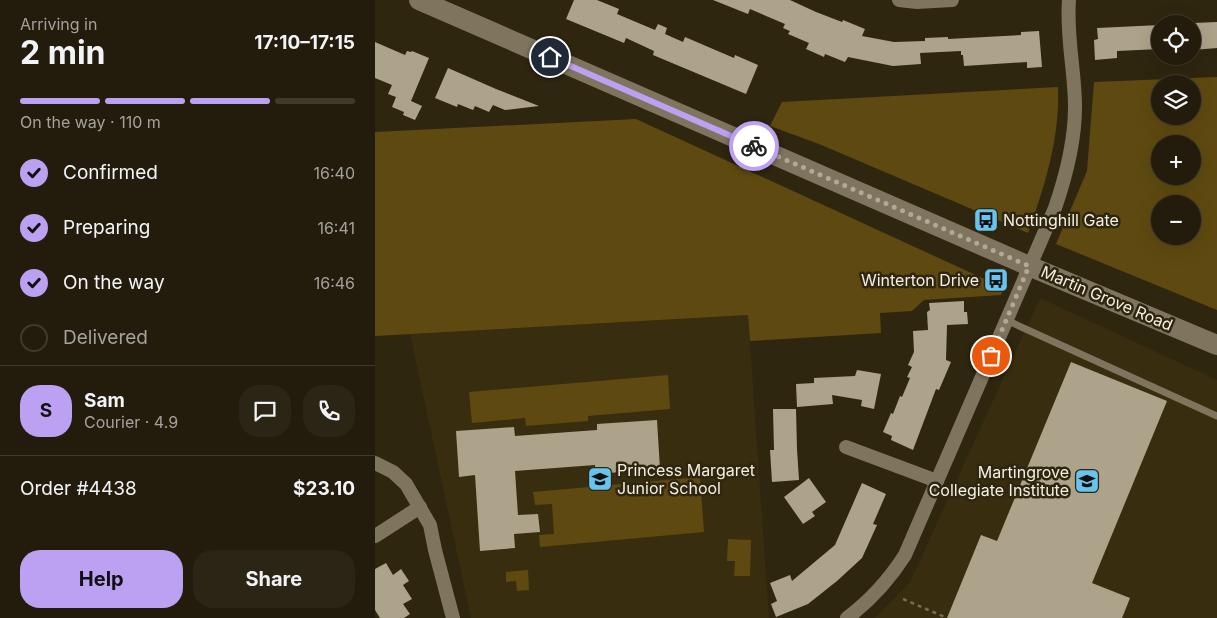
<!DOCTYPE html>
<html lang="en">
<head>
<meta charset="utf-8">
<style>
  body { margin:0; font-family:Inter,sans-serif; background:#2b2515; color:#f1f3f6; height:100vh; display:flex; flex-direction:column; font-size:19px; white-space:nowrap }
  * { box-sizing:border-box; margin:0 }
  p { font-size:16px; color:#a3a19d }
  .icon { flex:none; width:28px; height:28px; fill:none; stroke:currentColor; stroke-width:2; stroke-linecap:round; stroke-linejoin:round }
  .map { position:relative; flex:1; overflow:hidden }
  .side { display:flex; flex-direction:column; background:#231c0c; width:375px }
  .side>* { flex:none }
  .controls { position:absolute; left:776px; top:15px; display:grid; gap:10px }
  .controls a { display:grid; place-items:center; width:50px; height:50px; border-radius:50%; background:#231c0c; box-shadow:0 5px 20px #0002,0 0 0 1px #403a2d; font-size:25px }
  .pin { position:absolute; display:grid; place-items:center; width:42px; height:42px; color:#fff; margin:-21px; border:2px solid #fff; border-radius:50%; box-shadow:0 1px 5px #0007 }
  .courier { position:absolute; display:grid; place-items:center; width:50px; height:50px; margin:-25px; border:4px solid #bca0f2; border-radius:50%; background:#fff; color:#222; box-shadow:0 1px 6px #0007 }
  .head em { font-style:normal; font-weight:700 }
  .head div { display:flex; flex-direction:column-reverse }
  .head { display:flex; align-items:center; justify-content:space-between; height:85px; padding:0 20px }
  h1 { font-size:32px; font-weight:700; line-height:38px }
  .bar { display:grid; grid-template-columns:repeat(4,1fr); gap:8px 5px; align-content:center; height:60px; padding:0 20px }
  .bar i { height:6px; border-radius:4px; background:#403a2d }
  .bar .selected { background:#bca0f2 }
  .bar p { grid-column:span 4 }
  .line { display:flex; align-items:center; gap:12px; padding:0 20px; border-top:1px solid #403a2d }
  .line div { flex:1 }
  .round { display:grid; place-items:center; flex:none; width:52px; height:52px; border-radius:20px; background:#2b2515 }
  ol { padding:0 20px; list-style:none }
  li { display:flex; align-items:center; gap:15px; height:55px }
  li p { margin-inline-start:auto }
  li .icon { padding:5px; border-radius:50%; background:#bca0f2; color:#111; stroke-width:4 }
  li:last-child { color:#a3a19d }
  li i { width:28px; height:28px; border:2px solid #403a2d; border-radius:50% }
  .primary-button { display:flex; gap:10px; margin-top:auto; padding:10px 20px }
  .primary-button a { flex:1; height:58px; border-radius:20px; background:#bca0f2; color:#111; font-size:20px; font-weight:700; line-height:58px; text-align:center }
  .primary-button a+a { background:#2b2515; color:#f1f3f6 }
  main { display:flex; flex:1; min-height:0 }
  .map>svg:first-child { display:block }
  .built { fill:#382d0f }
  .green { fill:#5e4a10; fill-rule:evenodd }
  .building { fill:#ada38a }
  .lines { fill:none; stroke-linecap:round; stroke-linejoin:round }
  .path { stroke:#756d5a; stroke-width:2.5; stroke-dasharray:4 4; stroke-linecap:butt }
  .service { stroke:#7f755e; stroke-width:7 }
  .minor { stroke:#7f755e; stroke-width:14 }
  .secondary { stroke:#7f755e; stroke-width:20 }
  .done { stroke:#afa998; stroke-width:5; stroke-dasharray:0 9 }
  .route { stroke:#bca0f2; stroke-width:6 }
  .labels { text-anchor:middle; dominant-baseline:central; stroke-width:5; stroke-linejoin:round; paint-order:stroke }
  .poi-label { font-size:16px; fill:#f4efe2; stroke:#2f2610; text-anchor:start }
  .street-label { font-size:16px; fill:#f4efe2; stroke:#2f2610 }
</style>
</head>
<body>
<main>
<section class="side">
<div class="head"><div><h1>2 min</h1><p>Arriving in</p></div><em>17:10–17:15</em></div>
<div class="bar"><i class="selected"></i><i class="selected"></i><i class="selected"></i><i></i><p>On the way · 110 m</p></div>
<ol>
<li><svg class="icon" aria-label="check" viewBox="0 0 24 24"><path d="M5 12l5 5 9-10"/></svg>Confirmed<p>16:40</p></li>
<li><svg class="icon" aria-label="check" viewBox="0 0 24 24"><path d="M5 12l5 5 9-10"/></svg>Preparing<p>16:41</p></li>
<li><svg class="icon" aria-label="check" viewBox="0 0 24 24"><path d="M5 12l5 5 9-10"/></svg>On the way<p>16:46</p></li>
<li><i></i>Delivered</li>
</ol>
<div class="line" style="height:90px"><b class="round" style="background:#bca0f2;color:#111">S</b><div><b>Sam</b><p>Courier · 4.9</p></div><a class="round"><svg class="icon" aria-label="chat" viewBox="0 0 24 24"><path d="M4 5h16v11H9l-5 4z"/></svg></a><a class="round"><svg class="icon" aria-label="phone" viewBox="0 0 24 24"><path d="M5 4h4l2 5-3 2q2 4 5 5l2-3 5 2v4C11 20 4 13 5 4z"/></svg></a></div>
<div class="line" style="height:65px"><div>Order #4438</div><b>$23.10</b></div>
<div class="primary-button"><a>Help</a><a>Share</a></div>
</section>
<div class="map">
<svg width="842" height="618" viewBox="0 0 842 618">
  <rect width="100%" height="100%" fill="#2f2610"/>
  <g class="built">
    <path d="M665,298L842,380V618H500L535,582Z"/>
    <path d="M373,315L394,618H96L35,334Z"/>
  </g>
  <g class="green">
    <path d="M842,77V310L681,244L712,171L719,82ZM785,84H818V116H785ZM785,144H818V176H785ZM785,204H818V236H785Z"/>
    <path d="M683,87C685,138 670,185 653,233L444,144L395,126L407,102Z"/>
    <path d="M261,119L629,288L626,295L549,300L537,311L505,313L506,333L375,341L373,315L0,336V132Z"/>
    <path d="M293,375L295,409L213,416V421L151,426L150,418L97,423L94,392Z"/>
    <path d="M325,477L329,532L165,547L164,535L179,534L177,504L160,505L158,492Z"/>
    <path d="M353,539L376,540L375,576H359L360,561H352Z"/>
    <path d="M153,570L154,590L142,591L141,581L131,582V572Z"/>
  </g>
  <g class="building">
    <path d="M199,0H222L244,9L242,14L280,30L283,24L292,28L290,34L308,42L310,37L359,58L360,55L383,65L371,94L278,55L279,51L251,38L249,43L191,19Z"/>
    <path d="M338,0H415L441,12L467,22L468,20L490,29L487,36L519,42L550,41V38L573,37V39L646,35V32L664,31L667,67L652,68V62L589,66L588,55H586V51L545,53L546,64L518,66L473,57L470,62L450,54L449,57L431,49L434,43L413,34L415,31L408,28L410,24L375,9L373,14Z"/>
    <path d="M842,22V48L818,50V23Z"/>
    <path d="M785,25V49L742,51V58L720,60L719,40L723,39L722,28Z"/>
    <path d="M0,42L30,55L32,51L36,52L37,51L54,58L36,101L47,106L40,120L28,115L29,112L17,107L21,97L13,94L17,85L0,78Z"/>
    <path d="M73,68L121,89L164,106L130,110L118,105L114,112L100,106L98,110L83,104L82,107L60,98Z"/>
    <path d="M589,301V312H592L593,324L572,325L571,360L576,362L564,390L561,389L538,450L516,440L517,436L508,432L516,413L518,414L525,396L527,397L535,378L532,377L537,367L533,365L539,352L538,331L553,330L552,312L555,310L554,303Z"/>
    <path d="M696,362L792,401L717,583L755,598L747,618H572L606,535L622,541Z"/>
    <path d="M482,370L506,374L499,409L486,406L487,400L457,395L458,404L422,407L421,384L439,383V378L480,376Z"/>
    <path d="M398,409H421L422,449L424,480L397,482L395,450H399Z"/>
    <path d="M282,420L285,469L220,474V465L140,471L143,515L163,514L165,532L139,534L140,548L105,551L100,475L84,477L81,431L139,427L140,436L222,430V424Z"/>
    <path d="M434,478L451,502L437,512L440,516L428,524L409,497Z"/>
    <path d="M487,483L511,494L498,524L502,525L487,558L462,581L433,604L401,617L396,604L402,601L395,583L415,575L417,581L460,545Z"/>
    <path d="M11,563L18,575L26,569L34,581L28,585L37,599L28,604L35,614L29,618H5L0,610V569Z"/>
  </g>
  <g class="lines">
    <path class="path" d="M528,599L572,618"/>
    <path class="service" d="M631,320L842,416"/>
    <g class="minor">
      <path d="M524,0L542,2L577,0"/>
      <path d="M471,447L562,481"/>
      <path d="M0,463L18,472L31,484L55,525L60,550L78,618"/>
      <path d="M0,536L45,507"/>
      <path d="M472,618C496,600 514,580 530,555L680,208C691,176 700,142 700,107C700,71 691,36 694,0"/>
    </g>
    <path class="secondary" d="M44,0L654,266L842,345"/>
  </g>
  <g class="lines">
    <path class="done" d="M379,146L654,266L616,356"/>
    <path class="route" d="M175,57L379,146"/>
  </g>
  <defs>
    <symbol id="bus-square" viewBox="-11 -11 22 22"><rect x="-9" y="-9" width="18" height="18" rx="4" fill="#66c4ef" stroke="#2f2610"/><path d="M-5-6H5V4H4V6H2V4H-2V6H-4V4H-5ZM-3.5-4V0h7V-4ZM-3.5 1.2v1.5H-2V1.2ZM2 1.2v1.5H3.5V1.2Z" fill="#111"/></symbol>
    <symbol id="school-square" viewBox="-11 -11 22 22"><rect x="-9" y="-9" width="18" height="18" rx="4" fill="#66c4ef" stroke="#2f2610"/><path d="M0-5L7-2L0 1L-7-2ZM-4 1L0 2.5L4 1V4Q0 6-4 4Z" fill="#111"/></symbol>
  </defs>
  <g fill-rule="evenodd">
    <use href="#bus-square" x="597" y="206" width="28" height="28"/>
    <use href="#bus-square" x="607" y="266" width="28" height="28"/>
    <use href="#school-square" x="211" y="465" width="28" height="28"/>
    <use href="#school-square" x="698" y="467" width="28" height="28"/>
  </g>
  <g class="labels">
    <g class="poi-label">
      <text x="628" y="220">Nottinghill Gate</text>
      <text x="604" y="280" text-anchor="end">Winterton Drive</text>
      <text x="242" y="470">Princess Margaret<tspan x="242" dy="18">Junior School</tspan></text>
      <text x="694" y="472" text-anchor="end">Martingrove<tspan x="694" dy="18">Collegiate Institute</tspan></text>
    </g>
    <g class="street-label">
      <text transform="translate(732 298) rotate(23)">Martin Grove Road</text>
    </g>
  </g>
</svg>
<div class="controls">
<a><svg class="icon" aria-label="locate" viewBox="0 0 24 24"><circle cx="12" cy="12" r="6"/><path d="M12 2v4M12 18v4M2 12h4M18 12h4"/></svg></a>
<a><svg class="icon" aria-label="layers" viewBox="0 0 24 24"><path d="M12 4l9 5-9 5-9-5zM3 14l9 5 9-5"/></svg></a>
<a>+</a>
<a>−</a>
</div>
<div class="pin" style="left:616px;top:356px;background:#ea580c"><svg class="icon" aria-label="bag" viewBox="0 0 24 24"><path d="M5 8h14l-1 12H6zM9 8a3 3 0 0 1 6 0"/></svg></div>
<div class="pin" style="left:175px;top:57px;background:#1f2937"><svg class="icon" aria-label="home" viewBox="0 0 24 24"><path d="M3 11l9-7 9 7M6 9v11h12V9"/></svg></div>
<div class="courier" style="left:379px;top:146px"><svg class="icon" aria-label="bike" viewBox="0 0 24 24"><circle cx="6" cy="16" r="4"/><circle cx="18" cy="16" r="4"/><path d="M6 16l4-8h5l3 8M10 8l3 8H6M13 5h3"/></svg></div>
</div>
</main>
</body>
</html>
